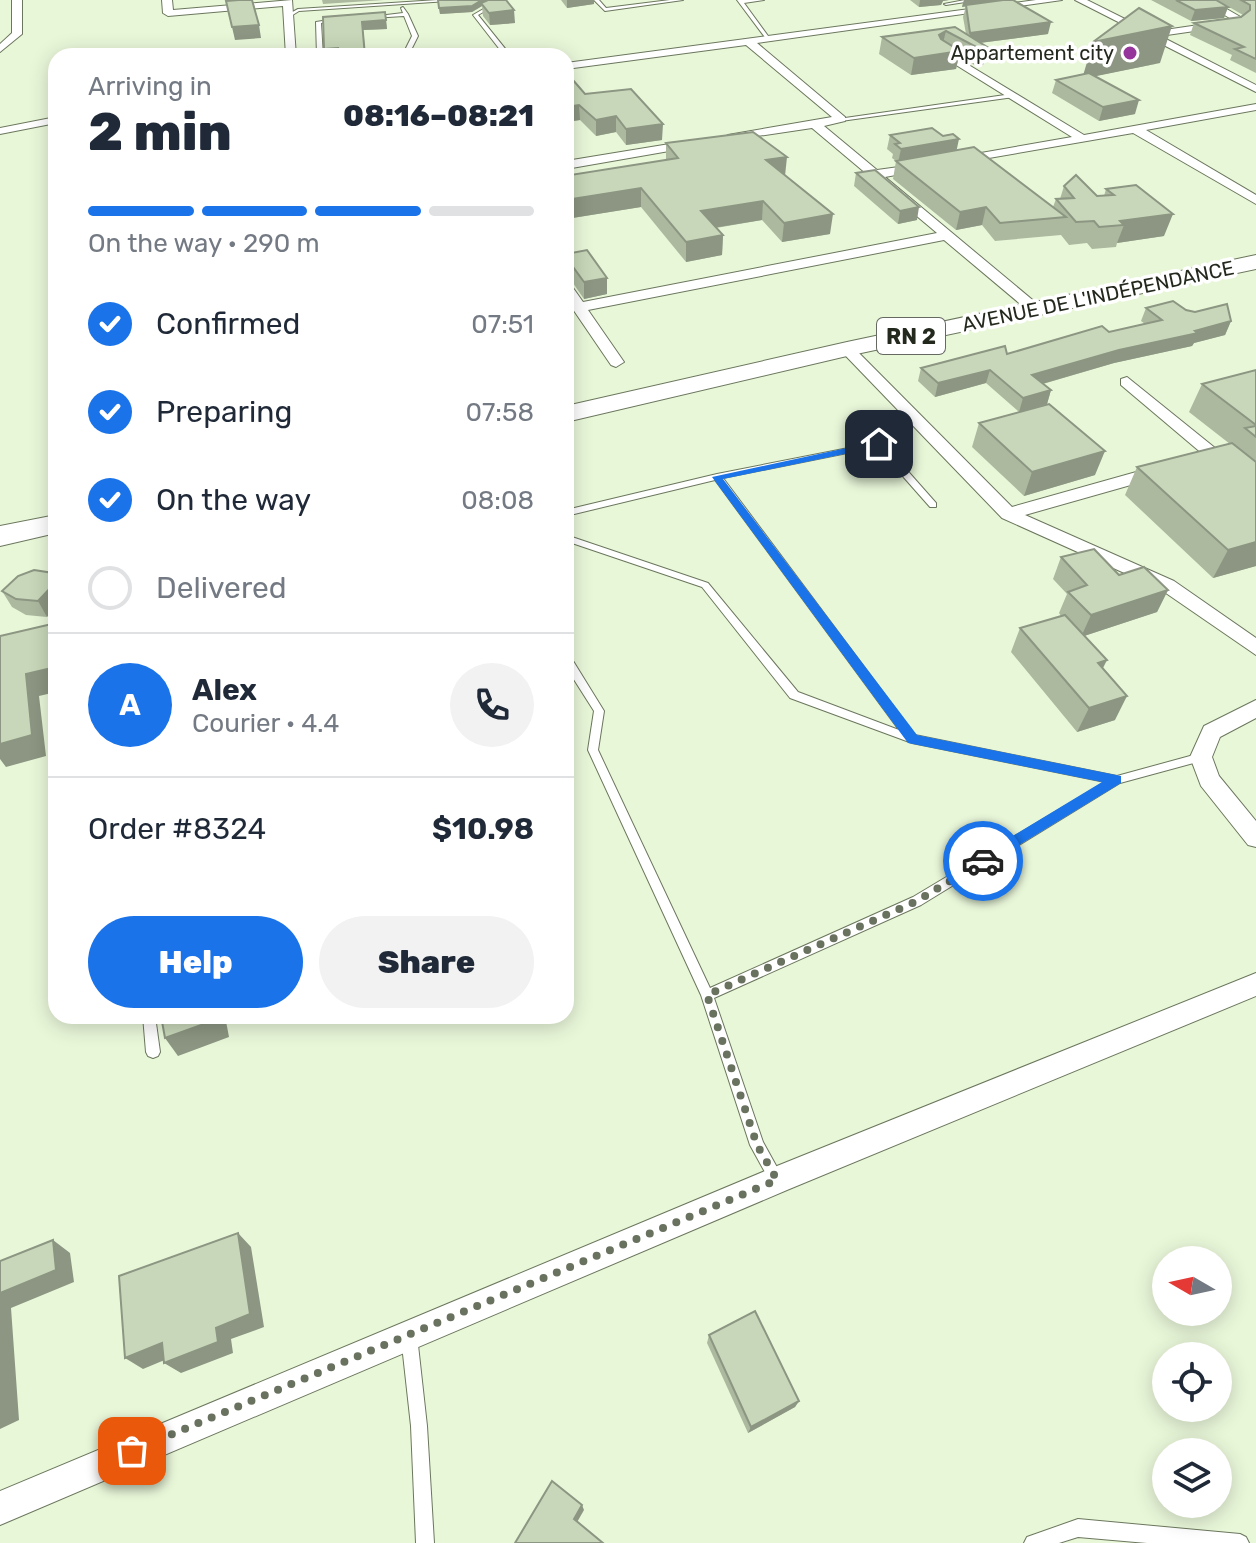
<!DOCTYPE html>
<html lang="en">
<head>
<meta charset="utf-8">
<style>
  body { margin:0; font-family:Rubik,sans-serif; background:#f2f2f3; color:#1f2937; height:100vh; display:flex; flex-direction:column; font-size:30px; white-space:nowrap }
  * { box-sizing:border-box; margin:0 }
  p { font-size:26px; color:#747a83 }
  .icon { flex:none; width:44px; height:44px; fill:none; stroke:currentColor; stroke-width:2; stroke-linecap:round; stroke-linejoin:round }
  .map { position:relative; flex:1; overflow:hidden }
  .details { position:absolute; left:48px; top:48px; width:526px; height:976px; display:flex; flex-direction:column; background:#fff; border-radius:24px; box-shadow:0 4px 20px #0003 }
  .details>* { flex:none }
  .needle { width:52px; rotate:279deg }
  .controls { position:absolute; left:1152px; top:1246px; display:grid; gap:16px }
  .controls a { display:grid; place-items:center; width:80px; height:80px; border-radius:50%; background:#fff; box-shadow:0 4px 20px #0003; font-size:40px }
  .pin { position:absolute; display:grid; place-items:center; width:68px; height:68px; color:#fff; margin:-34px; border-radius:16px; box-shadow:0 4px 12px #0006 }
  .courier { position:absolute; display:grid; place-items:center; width:80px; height:80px; margin:-40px; border:6px solid #1a73e8; border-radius:50%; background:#fff; color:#222; box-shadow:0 2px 10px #0007 }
  .overview em { font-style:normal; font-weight:800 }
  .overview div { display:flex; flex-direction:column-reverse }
  .overview { display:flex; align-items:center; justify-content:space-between; height:136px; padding:0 40px }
  h1 { font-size:52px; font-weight:800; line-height:60px }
  .bar { display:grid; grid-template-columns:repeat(4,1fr); gap:12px 8px; align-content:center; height:96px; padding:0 40px }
  .bar i { height:10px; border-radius:6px; background:#e0e1e3 }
  .bar .on { background:#1a73e8 }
  .bar p { grid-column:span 4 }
  .line { display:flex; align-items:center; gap:20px; padding:0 40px; border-top:2px solid #e0e1e3 }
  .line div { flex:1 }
  .round { display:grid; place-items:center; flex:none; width:84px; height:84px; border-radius:42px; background:#f2f2f3 }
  ol { padding:0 40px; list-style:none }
  li { display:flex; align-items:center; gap:24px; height:88px }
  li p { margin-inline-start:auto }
  li .icon { padding:8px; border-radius:50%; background:#1a73e8; color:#fff; stroke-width:4 }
  li:last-child { color:#747a83 }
  li i { width:44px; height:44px; border:4px solid #e0e1e3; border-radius:50% }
  .button { display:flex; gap:16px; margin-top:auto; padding:16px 40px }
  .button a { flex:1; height:92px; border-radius:48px; background:#1a73e8; color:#fff; font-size:32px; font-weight:800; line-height:92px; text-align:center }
  .button a+a { background:#f2f2f3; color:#1f2937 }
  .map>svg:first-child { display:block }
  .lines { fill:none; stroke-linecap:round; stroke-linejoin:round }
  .lane-casing { stroke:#6b775d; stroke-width:2 }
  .street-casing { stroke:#6b775d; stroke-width:2 }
  .primary-casing { stroke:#6b775d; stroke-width:2 }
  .lane { fill:#fff; fill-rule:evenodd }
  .street { fill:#fff; fill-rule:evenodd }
  .primary { fill:#fff; fill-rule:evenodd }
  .wall { fill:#acb99f }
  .shaded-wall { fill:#8c9682 }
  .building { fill:#c8d7b9; stroke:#8c9682; stroke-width:2 }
  .route { fill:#1a73e8 }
  .done { stroke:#69715f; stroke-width:8; stroke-dasharray:0 14.4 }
  .poi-dot { fill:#95359c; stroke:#fff; stroke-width:3 }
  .labels { text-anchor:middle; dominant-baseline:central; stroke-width:7; stroke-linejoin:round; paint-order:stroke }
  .far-poi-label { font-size:20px; fill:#24291e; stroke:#fff; text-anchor:end }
  .far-street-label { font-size:20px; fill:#24291e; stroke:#fff }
  .shield { fill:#fff; stroke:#666962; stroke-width:2 }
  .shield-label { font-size:22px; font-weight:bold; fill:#24291e }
</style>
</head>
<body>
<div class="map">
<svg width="1256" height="1543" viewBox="0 0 1256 1543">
  <rect width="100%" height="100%" fill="#e9f7d9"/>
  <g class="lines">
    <defs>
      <g id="lane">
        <path d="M438,0H463L299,11L291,16L287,15L298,9Z"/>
        <path d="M499,0H505L478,15L507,51L504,56H498L501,51L473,15Z"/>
        <path d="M594,0H599L606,8L670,0H683L605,11Z"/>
        <path d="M737,0H764L744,3L771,40H767Z"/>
        <path d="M965,0H978L946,5L944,4Z"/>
        <path d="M403,7L408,14L418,36L412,48L414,56H408L406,48L412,36L404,16L372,18L370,17L403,13L401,8Z"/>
        <path d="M335,19L337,21L321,23L323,56H317L316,22Z"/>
        <path d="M1012,94L1014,97L841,121L838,119Z"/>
        <path d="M879,442H882L936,503V507H930L877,447L723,478L915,735L1117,776L1201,753L1206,757L1201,761L1120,783L921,905L714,998L763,1142L784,1180L782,1185L777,1187L772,1185L750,1145L701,995L588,750L594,711L566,667V655L570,656L604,711L598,750L710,988L913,897L1105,782L912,743L790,698L702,587L566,541V535L708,583L798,692L899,730L715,480L566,516V510L717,474Z"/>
        <path d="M143,1016H155L160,1052L158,1056L153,1058L148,1056L146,1052Z"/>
        <path d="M409,1328L415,1330L417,1336L427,1426L434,1543H416L411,1426L401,1336L403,1330Z"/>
        <path d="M1078,1519L1240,1534L1246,1537L1249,1543H1147L1078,1537L1059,1543H1024L1027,1537Z"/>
      </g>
      <g id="street">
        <path d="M12,0H22V34L0,52V44L12,33Z"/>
        <path d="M162,0H172L173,10L292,0L296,56H286L283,6L168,16L163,13Z"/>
        <path d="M1036,0H1062L757,43L845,117V121L824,126L877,170L928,163V169L885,177L1041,307V313H1031L944,240L588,310L624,362L616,367L611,365L566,299V284L571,285L583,302L937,233L812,128L724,141L722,139L728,135L832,117L746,45L566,69V63Z"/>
        <path d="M1075,0H1087L1151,32L1233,20L1199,0H1211L1244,19L1236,25L1160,36L1256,85V92Z"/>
        <path d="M944,50L1084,135L1256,104V110L1146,130L1256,195V204L1133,133L954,164L952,161L958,157L1072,137L940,55L939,53Z"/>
        <path d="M56,117V123L0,134V128Z"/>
        <path d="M694,140L700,144L698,146L566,169V161Z"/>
        <path d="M847,344L852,346L1012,507L1154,467H1166L1169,471L1166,475L1025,515L1174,581L1256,638V655L1160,589L1002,518L842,352V346Z"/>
        <path d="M1127,377L1256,481V495L1250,494L1121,385V379Z"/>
        <path d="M1256,700V718L1220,737L1212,757L1219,776L1256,821V847L1248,845L1201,786L1190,757L1204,726Z"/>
        <path d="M1256,973V996L787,1190L0,1525V1491L777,1166Z"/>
      </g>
      <g id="primary">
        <path d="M1256,255V269L847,356L566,422V406L847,342Z"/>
        <path d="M56,515V533L0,546V526Z"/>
      </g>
    </defs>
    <use href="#lane" class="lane-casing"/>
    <use href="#street" class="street-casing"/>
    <use href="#primary" class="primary-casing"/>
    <use href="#lane" class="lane"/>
    <use href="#street" class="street"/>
    <use href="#primary" class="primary"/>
  </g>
  <g class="wall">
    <path d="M322,0H384L323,4Z"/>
    <path d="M438,0H506L515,23L490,25L483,16L482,6L472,12L440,14Z"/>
    <path d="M561,0H594V4L567,8Z"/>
    <path d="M910,0H949L943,1L941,5L919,7Z"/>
    <path d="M964,0H996V1L1048,34L980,43L987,47L983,65L976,66L959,56L956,69L911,75L879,54L882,37L955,27L966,34L963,17L966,6L962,7Z"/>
    <path d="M1151,0H1216L1228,7L1224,18L1191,21Z"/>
    <path d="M1217,0H1256V73L1230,60L1232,55L1190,35L1194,23L1241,17L1243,15Z"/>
    <path d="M385,12L387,29L363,30L366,56H325L324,49Z"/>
    <path d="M1160,63L1095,76L1135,114L1099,121L1052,93L1056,80Z"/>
    <path d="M566,72L585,94L662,140L626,145L616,132L596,136L580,120L566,122Z"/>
    <path d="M890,135L956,150L1053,207L1056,199H1060L1064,186L1097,196H1104L1106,189L1164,236L1117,243L1116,247L1092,249L1087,243L1069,245L1061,235L995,241L982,225L956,230L893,179L896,161L892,158L893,154L887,149Z"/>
    <path d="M666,143L785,175L830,234L782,242L762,220L716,228L723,235L722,255L686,262L641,207L566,219V164L571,175L666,160Z"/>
    <path d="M856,173L917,220L898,224L854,186Z"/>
    <path d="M566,254L607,294L584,299L573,283L566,282Z"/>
    <path d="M1146,308L1186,310L1231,321L1225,335L1194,343L1192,346L1114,363L1043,384L1051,390L1047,404L1019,412L986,383L935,397L918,381L921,368L1007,354L1145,324L1141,321Z"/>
    <path d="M1256,370V566L1213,578L1125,495L1137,467L1230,444L1189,412L1202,384Z"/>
    <path d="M979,423L1095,475L1024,496L972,447Z"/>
    <path d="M1061,557L1168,590L1157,612L1084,636L1103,669L1115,720L1077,732L1011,652L1020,628L1061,616L1059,613L1067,594L1053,579Z"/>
    <path d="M34,570L47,617L26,615L12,607L2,591Z"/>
    <path d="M709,1335L799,1401L795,1407L748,1433L707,1343Z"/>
  </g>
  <g class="shaded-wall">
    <path d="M482,0H493L481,3L482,6L472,12L440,14L439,8Z"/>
    <path d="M567,0H594V4L567,8Z"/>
    <path d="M920,0H949L943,1L941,5L919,7Z"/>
    <path d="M964,0H996L995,2L962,7Z"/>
    <path d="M1228,7L1224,18L1191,21L1195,10Z"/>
    <path d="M514,10L515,23L490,25L489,13Z"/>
    <path d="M386,20L387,29L363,30L365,56L362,22Z"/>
    <path d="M1051,22L1048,34L971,44L968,42L970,33Z"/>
    <path d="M259,25L261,38L235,40L232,27Z"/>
    <path d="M1172,26L1160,63L1082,79L1093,42Z"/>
    <path d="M946,31L942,47L939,35Z"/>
    <path d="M987,47L983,65L976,66L980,49Z"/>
    <path d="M960,51L956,69L911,75L914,58Z"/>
    <path d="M1139,100L1135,114L1099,121L1103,107Z"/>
    <path d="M579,105L580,120L566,122V107Z"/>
    <path d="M616,116V132L596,136V120Z"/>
    <path d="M663,124L662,140L626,145V129Z"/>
    <path d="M959,139L956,153L898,163L901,149Z"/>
    <path d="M787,157L785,176L766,160Z"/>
    <path d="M641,188V207L566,219V200Z"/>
    <path d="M763,201L762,220L700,230L701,211Z"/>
    <path d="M919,207L917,220L898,224L900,211Z"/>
    <path d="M986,207L982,225L956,230L960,212Z"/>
    <path d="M833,214L830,234L782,242L784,223Z"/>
    <path d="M1173,214L1164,236L1117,243L1124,225L1120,221Z"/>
    <path d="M723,235L722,255L686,262V242Z"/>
    <path d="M607,278V294L584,299V282Z"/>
    <path d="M572,298L573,315L566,316V299Z"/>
    <path d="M1231,321L1225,335L1194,343L1192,346L1114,363L1028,388L1032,375L1119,350Z"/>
    <path d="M990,370L986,383L935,397L938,383Z"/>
    <path d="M1051,390L1047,404L1019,412L1023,398Z"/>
    <path d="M1105,451L1095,475L1024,496L1032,472Z"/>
    <path d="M1256,542V566L1213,578L1228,550Z"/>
    <path d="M53,573L56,579V608L47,617L38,601Z"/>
    <path d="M1168,590L1157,612L1081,637L1091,615Z"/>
    <path d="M1107,660L1095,684L1098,663Z"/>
    <path d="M56,667V692L39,696L46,756L6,767L0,759V744L26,674Z"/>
    <path d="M1127,696L1115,720L1077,732L1089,708Z"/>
    <path d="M217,1016H225L229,1037L178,1056L165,1038Z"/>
    <path d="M238,1233L251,1247L264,1327L231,1339L233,1353L181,1373L164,1363L216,1328Z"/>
    <path d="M53,1240L70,1253L74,1282L11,1308L19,1420L0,1429V1293Z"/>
    <path d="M162,1343L179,1354L143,1369L125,1358Z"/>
    <path d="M799,1401L795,1407L748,1433L751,1427Z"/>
    <path d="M582,1505L584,1510L576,1524L574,1519Z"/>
  </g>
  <g class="building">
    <path d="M239,0H252L259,25L232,27L226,1Z"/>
    <path d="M438,0H482L472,6L439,8Z"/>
    <path d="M488,0H506L514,10L489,13L481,3Z"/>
    <path d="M1003,0H1013L1051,22L970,33L966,5Z"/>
    <path d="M1176,0H1216L1228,7L1195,10Z"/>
    <path d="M1241,0H1256V59L1235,49L1244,47L1194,23L1241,17L1250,10V5Z"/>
    <path d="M1139,8L1172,26L1093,42Z"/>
    <path d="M385,12L386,20L362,22L365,56H338V48L324,49L323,17Z"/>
    <path d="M955,27L987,47L980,49L946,31L939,35L941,39L960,51L914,58L882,37Z"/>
    <path d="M566,72L585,94L631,89L663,124L626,129L616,116L596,120L579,105L566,107Z"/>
    <path d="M1089,73L1139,100L1103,107L1056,80Z"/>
    <path d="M932,128L943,136L953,134L959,139L901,149L895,144L900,143L890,135Z"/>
    <path d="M753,132L787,157L766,160L833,214L784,223L763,201L701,211L723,235L686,242L641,188L566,200V164L571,175L678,158L666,143Z"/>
    <path d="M974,147L1066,217L1000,223L986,207L960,212L896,161Z"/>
    <path d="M875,170L919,207L900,211L856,173Z"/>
    <path d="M1076,175L1097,196L1114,195L1106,189L1136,185L1173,214L1120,221L1124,225L1099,227L1094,221L1076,222L1056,199L1074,198L1064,186Z"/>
    <path d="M587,250L607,278L584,282L573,267L566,266V254Z"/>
    <path d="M566,288L572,298L566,299Z"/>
    <path d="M1173,301L1186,310L1195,312L1227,304L1231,321L1195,331L1198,333L1119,350L1032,375L1051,390L1023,398L990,370L938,383L921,368L1005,346L1007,354L1102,326L1109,332L1162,320L1146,308Z"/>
    <path d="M1256,370V425L1202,384Z"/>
    <path d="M1049,404L1105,451L1032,472L979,423Z"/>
    <path d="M1256,426V437L1245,428Z"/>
    <path d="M1232,443L1256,462V542L1228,550L1137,467Z"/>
    <path d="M1094,549L1119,575L1144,567L1168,590L1091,615L1068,592L1087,585L1061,557Z"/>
    <path d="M34,570L53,573L55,583L38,601L16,599L2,591L18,576Z"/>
    <path d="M1065,615L1107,660L1098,663L1127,696L1089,708L1020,628Z"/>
    <path d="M56,623V667L26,674L32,735L0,744V636Z"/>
    <path d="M161,1016H217L218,1019L165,1038Z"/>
    <path d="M238,1233L250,1314L216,1328L218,1342L164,1363L162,1343L125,1358L119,1276Z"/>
    <path d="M53,1240L56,1270L0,1293V1261Z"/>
    <path d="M755,1311L799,1401L751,1427L709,1335Z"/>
    <path d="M552,1481L582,1505L574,1519L603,1543H515Z"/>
  </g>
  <path class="route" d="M879,441L883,446L723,479L917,735L1121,776V783L983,867L978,865V857L1102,782L908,743L712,477Z"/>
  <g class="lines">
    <path class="done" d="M132,1451L777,1180L757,1145L707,995L917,901L983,861"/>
  </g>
  <circle class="poi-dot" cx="1130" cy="53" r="8"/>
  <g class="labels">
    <g class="far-poi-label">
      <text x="1114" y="53">Appartement city</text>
    </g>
    <g class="far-street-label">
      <text transform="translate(1098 296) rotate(-12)">AVENUE DE L'INDÉPENDANCE</text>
    </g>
    <rect class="shield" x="877" y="318" width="68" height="36" rx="6"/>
    <g class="shield-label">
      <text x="911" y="336">RN 2</text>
    </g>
  </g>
</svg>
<div class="controls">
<a><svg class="needle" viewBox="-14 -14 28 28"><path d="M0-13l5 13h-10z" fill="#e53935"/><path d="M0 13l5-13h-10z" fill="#747a83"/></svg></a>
<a><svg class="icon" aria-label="locate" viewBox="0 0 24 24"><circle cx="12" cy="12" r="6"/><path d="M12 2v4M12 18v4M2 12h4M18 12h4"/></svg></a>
<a><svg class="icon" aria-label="layers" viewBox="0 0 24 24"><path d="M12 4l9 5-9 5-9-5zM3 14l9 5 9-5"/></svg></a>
</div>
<div class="pin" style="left:132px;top:1451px;background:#ea580c"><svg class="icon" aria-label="bag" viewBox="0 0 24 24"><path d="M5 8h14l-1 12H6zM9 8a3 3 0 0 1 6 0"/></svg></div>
<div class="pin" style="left:879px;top:444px;background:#1f2937"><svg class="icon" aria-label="home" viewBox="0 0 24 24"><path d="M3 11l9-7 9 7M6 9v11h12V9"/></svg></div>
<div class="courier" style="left:983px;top:861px"><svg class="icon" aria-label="car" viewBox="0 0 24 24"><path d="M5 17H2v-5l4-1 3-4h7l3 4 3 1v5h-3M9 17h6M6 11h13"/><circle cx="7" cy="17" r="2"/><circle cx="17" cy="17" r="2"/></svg></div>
<section class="details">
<div class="overview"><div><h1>2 min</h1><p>Arriving in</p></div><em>08:16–08:21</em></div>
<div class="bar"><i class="on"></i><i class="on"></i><i class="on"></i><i></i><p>On the way · 290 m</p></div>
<ol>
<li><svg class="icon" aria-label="check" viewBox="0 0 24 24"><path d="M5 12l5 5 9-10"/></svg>Confirmed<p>07:51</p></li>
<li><svg class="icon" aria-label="check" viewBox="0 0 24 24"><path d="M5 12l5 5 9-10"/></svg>Preparing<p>07:58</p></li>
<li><svg class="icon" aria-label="check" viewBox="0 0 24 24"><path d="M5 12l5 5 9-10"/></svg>On the way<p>08:08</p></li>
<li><i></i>Delivered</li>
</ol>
<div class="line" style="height:144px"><b class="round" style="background:#1a73e8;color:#fff">A</b><div><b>Alex</b><p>Courier · 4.4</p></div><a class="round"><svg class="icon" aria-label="phone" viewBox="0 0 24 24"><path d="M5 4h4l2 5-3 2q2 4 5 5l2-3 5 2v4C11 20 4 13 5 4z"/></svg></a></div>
<div class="line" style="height:104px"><div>Order #8324</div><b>$10.98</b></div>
<div class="button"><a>Help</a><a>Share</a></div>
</section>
</div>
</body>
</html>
